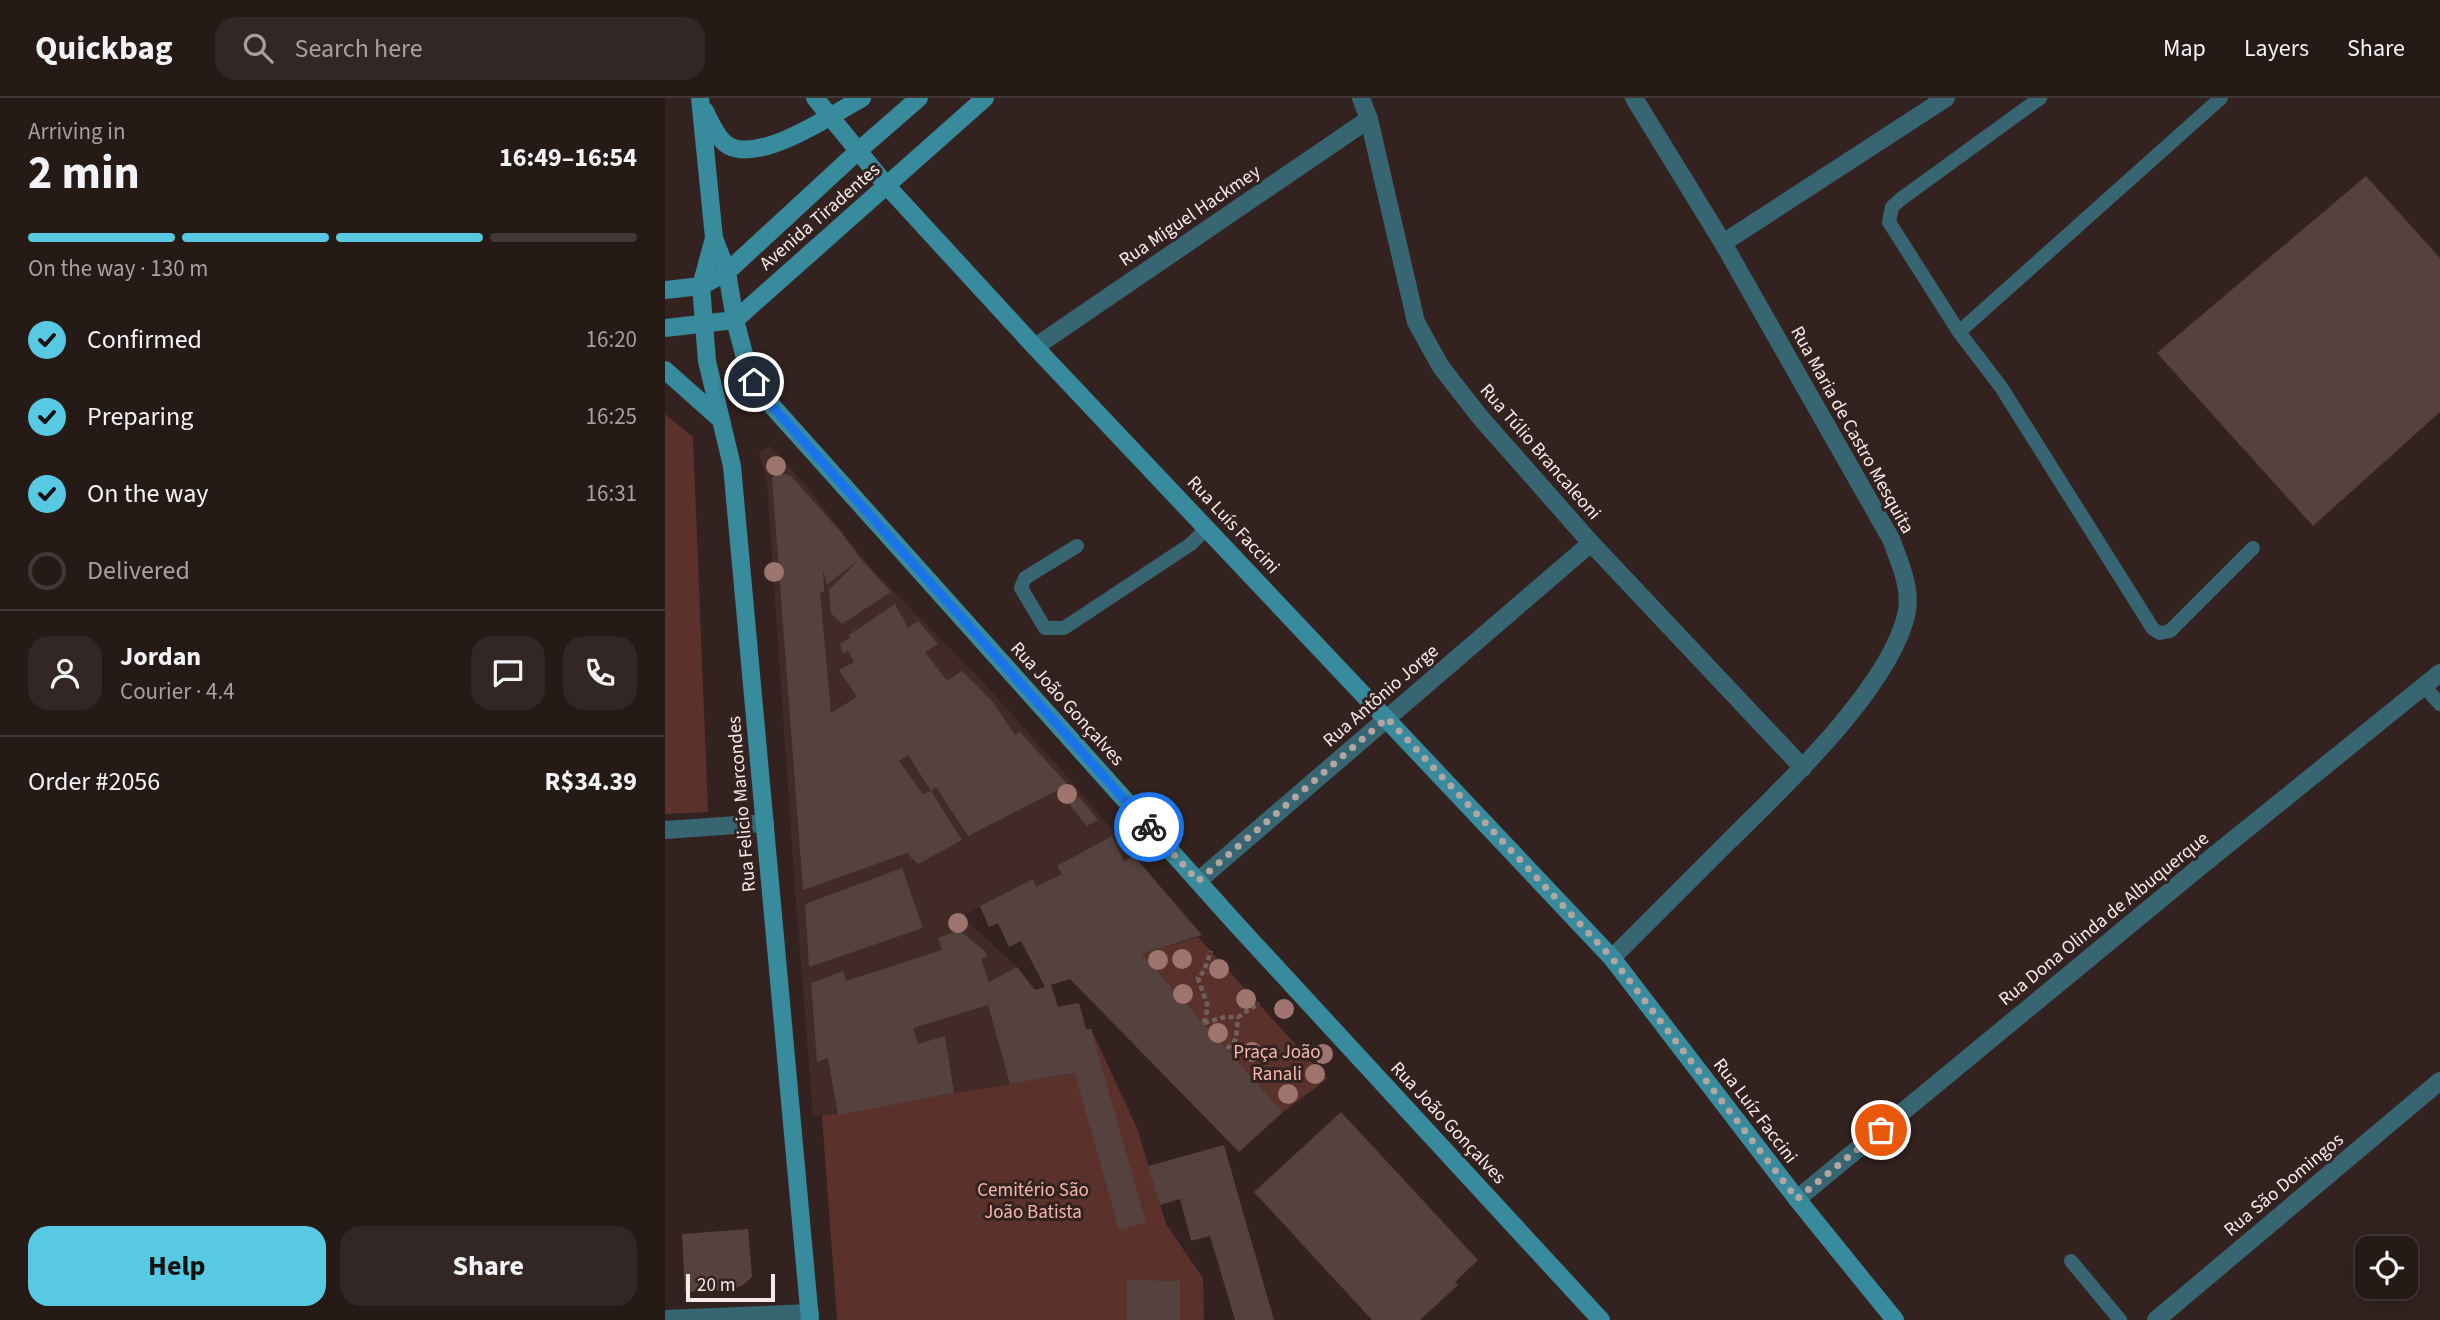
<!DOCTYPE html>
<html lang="en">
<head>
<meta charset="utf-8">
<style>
  body { margin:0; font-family:"Source Sans 3",sans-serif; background:#322724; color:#f1f3f6; height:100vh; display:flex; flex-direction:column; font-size:26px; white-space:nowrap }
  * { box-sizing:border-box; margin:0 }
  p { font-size:23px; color:#a4a1a1 }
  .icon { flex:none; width:38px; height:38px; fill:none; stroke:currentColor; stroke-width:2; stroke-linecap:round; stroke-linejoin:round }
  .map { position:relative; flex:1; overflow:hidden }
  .side { display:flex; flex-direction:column; background:#261a17; width:665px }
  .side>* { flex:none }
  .fabs { position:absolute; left:1690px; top:1138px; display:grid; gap:14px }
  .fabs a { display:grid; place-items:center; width:63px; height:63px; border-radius:14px; background:#261a17; box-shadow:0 4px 18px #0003,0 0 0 2px #423836; font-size:35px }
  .scale { position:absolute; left:21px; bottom:18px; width:89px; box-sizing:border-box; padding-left:7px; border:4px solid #f7ebe9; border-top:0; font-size:19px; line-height:24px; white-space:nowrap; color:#f7ebe9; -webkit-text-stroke:5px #33221f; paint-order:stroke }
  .pin { position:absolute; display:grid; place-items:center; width:60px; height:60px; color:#fff; margin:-30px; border:4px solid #fff; border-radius:50%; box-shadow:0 2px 7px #0007 }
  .courier { position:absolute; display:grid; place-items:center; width:70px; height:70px; margin:-35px; border:5px solid #1a73e8; border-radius:50%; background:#fff; color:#222; box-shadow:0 2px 9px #0007 }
  .headline em { font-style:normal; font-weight:700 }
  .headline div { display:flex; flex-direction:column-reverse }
  .headline { display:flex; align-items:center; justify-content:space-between; height:119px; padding:0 28px }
  h1 { font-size:46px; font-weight:700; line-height:52px }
  .bar { display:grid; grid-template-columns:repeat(4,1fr); gap:10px 7px; align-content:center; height:84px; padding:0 28px }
  .bar i { height:9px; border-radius:5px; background:#423836 }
  .bar .active { background:#58c9e3 }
  .bar p { grid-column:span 4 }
  .line { display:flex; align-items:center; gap:18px; padding:0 28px; border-top:2px solid #423836 }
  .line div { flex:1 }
  .round { display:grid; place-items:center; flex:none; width:74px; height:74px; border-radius:21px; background:#322724 }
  ol { padding:0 28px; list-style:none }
  li { display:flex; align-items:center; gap:21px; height:77px }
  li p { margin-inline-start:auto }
  li .icon { padding:7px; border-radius:50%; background:#58c9e3; color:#111; stroke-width:4 }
  li:last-child { color:#a4a1a1 }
  li i { width:38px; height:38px; border:4px solid #423836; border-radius:50% }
  .button { display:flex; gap:14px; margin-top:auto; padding:14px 28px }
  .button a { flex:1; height:80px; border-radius:21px; background:#58c9e3; color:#111; font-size:28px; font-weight:700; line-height:80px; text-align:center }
  .button a+a { background:#322724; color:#f1f3f6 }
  header { display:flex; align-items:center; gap:42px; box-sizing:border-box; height:98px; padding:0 35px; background:#261a17; border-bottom:2px solid #423836 }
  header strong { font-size:33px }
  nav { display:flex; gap:38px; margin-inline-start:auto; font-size:24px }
  .search { width:490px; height:63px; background:#322724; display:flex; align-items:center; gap:18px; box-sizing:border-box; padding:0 24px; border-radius:21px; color:#a4a1a1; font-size:26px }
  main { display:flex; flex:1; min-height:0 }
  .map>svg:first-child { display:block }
  .built { fill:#422a27 }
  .green { fill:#5b312b }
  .building { fill:#55423f }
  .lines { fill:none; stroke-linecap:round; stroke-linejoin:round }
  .path { stroke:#70615e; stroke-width:4.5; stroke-dasharray:5 3.5; stroke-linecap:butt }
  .lane { stroke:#376672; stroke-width:14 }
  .street { stroke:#376672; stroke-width:18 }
  .secondary { stroke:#388a9d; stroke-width:18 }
  .tree { fill:#9e746e }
  .done { stroke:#b2a5a2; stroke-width:7; stroke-dasharray:0 12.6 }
  .route { stroke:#1a73e8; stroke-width:9 }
  .labels { text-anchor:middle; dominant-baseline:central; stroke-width:6; stroke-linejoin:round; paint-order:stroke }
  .street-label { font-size:19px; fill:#f7ebe9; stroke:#33221f }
  .park-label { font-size:19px; fill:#f5b7ae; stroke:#33221f }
</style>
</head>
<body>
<header>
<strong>Quickbag</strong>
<div class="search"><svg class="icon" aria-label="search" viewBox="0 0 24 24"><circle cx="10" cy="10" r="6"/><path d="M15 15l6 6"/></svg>Search here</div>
<nav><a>Map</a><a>Layers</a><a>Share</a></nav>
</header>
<main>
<section class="side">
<div class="headline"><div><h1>2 min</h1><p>Arriving in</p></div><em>16:49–16:54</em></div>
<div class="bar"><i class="active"></i><i class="active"></i><i class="active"></i><i></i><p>On the way · 130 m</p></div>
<ol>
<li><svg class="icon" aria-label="check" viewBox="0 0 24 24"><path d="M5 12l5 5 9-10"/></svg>Confirmed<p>16:20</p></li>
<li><svg class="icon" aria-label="check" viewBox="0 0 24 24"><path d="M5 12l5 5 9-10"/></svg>Preparing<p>16:25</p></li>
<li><svg class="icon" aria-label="check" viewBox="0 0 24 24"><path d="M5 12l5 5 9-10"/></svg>On the way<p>16:31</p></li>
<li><i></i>Delivered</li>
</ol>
<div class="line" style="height:126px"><a class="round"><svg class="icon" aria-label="person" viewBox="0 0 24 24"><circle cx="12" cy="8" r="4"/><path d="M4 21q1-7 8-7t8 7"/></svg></a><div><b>Jordan</b><p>Courier · 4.4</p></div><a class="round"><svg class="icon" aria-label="chat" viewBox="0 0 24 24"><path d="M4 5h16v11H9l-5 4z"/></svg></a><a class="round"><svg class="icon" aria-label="phone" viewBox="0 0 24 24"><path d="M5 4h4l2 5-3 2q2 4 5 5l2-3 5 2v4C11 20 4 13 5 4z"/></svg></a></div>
<div class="line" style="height:91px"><div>Order #2056</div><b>R$34.39</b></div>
<div class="button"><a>Help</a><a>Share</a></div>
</section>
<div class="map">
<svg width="1775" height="1222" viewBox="0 0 1775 1222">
  <rect width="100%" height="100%" fill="#33221f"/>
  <path class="built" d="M105,348L137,383L206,470L318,584L407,684L469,758L324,829L315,808L298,819L352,869L369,892L386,887L410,975L173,1017L148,1018L130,792L102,385L94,354Z"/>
  <g class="green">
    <path d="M0,316L28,339L43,714L0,716Z"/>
    <path d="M533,839L662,981L618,1014L477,856Z"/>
    <path d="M414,905L421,931H426L472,1030L501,1126L538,1180L539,1222H172L157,1018L410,975L393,909Z"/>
  </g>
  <g class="building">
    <path d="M1701,78L1775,160V314L1648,428L1492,255Z"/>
    <path d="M113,375L125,377L174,432L195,460L226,494L177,526L166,515L164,492L193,462L162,487L158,472L159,494H155L166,615L192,599L174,572L189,564L183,553L178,556L175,546L185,540L184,537L230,506L243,530L253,523L273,546L260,554L282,583L297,573L327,603L350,637L355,634L403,687L303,738L271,689L266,693L243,657L234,663L258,696L266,693L297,742L253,766L242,755L138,792L107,380Z"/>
    <path d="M414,699L433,722L422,728L404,706Z"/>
    <path d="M447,738L459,763L469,758L537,837L477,856L618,1014L574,1054L405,881L386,887L393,909L414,905L421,931H426L481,1124L454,1132L410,975L345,986L323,907L248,930L253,946L280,938L289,995L173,1017L163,960L152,964L146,885L178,873L181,883L277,852L273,840L294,832L321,854L322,859L316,861L324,884L352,869L370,892L380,889L356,843L344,849L333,825L324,829L315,808L368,781L371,789L397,776L392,768Z"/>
    <path d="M237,770L258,830L144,869L140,806Z"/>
    <path d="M676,1014L813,1162L790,1184L793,1187L755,1222H707L589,1094Z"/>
    <path d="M559,1047L572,1093L609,1222H570L545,1138L526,1143L515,1101L495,1107L483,1068Z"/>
    <path d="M83,1131L87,1179L78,1187L67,1192L20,1194L17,1136Z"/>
    <path d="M462,1182L515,1183V1222H462Z"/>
  </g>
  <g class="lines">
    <g class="path">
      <path d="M539,925L543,909L533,880L539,873L546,853"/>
      <path d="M539,925L560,919H573L594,905"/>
      <path d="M562,951L571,941L573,919"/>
    </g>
    <g class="lane">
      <path d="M1375,0L1236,101L1227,109L1224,124L1294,234L1336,289L1488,531L1495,535L1505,533L1588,450"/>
      <path d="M1294,234L1556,0"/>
      <path d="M412,448L360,480L356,490L380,530H399L526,446L542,430"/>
      <path d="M1759,588L1775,606"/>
      <path d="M1406,1163L1455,1222"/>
    </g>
    <g class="street">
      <path d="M696,0L704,21L751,224L776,269L815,319L926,445L1138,670"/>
      <path d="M1058,145L1281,0"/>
      <path d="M370,249L704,21"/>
      <path d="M0,732L100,725"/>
      <path d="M533,783L926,445"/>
      <path d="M947,860C986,821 1025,782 1064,743C1117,691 1228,587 1242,513C1246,488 1234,463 1226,441L1058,145L969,0"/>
      <path d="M1132,1101L1531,772L1775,575"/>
      <path d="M0,1221L145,1215"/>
      <path d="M1491,1222L1775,983"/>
    </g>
    <g class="secondary">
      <path d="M35,0L49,140L62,174L70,222L83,271L100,300L572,827L936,1222"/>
      <path d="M150,0L222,88L370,249L947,860L1132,1101L1230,1222"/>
      <path d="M40,13C45,24 53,42 64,48C97,65 168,16 197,0"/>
      <path d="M49,140L36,188L42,263L67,368L145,1222"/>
      <path d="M0,192L36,188L62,174L192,54L254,0"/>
      <path d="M0,230L70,222L320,0"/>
      <path d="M0,272L55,321"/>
    </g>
  </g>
  <g class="tree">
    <circle cx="111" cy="368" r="10"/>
    <circle cx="109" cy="474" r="10"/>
    <circle cx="402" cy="696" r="10"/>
    <circle cx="293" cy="825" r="10"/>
    <circle cx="517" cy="861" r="10"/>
    <circle cx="493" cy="862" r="10"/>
    <circle cx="554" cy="871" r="10"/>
    <circle cx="518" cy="896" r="10"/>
    <circle cx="581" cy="901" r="10"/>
    <circle cx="619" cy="911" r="10"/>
    <circle cx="553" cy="935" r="10"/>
    <circle cx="587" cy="954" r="10"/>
    <circle cx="658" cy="956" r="10"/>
    <circle cx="650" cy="976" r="10"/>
    <circle cx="623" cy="996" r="10"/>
  </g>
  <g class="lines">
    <path class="done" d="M484,729L533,783L722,620L947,860L1132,1101L1216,1032"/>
    <path class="route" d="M89,284L100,300L484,729"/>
  </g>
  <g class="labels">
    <g class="street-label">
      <text transform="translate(525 118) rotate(-34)">Rua Miguel Hackmey</text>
      <text transform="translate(155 119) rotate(-41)">Avenida Tiradentes</text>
      <text transform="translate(1187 332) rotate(61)">Rua Maria de Castro Mesquita</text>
      <text transform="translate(875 354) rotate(49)">Rua Túlio Brancaleoni</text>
      <text transform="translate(568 427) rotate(47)">Rua Luís Faccini</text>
      <text transform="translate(716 598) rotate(-41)">Rua Antônio Jorge</text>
      <text transform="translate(402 606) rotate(48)">Rua João Gonçalves</text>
      <text transform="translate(77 706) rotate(-95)">Rua Felicio Marcondes</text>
      <text transform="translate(1439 821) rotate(-39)">Rua Dona Olinda de Albuquerque</text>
      <text transform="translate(1090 1013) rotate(53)">Rua Luíz Faccini</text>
      <text transform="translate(783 1025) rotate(47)">Rua João Gonçalves</text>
      <text transform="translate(1619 1087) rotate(-40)">Rua São Domingos</text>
    </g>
    <g class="park-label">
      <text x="612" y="954">Praça João<tspan x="612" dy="22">Ranali</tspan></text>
      <text x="368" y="1092">Cemitério São<tspan x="368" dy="22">João Batista</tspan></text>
    </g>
  </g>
</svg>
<div class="fabs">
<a><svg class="icon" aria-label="locate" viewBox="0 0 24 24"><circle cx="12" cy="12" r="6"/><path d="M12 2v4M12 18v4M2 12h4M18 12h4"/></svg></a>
</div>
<div class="scale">20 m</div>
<div class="pin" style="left:1216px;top:1032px;background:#ea580c"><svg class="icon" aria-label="bag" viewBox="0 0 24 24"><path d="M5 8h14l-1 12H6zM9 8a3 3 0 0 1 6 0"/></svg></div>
<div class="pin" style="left:89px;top:284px;background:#1f2937"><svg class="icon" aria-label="home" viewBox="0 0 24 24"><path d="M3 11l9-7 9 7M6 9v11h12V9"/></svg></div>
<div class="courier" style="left:484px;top:729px"><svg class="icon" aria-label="bike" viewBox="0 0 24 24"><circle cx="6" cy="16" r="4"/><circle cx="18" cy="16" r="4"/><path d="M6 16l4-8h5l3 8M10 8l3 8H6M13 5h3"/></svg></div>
</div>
</main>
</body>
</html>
